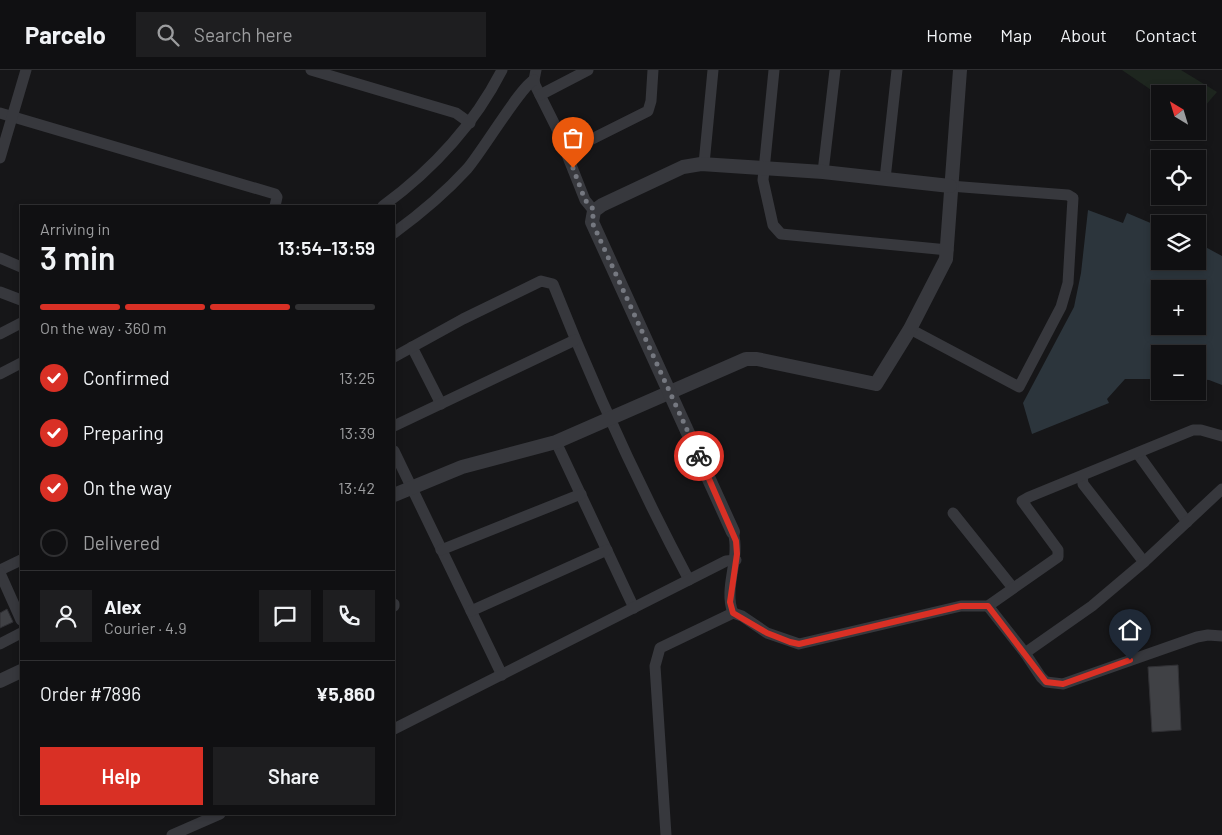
<!DOCTYPE html>
<html lang="en">
<head>
<meta charset="utf-8">
<style>
  body { margin:0; font-family:Barlow,sans-serif; background:#1e1e20; color:#f1f3f6; height:100vh; display:flex; flex-direction:column; font-size:19px; white-space:nowrap }
  * { box-sizing:border-box; margin:0 }
  p { font-size:16px; color:#9c9d9f }
  .icon { flex:none; width:28px; height:28px; fill:none; stroke:currentColor; stroke-width:2; stroke-linecap:round; stroke-linejoin:round }
  .map { position:relative; flex:1; overflow:hidden }
  .sheet { position:absolute; left:20px; top:135px; width:375px; height:610px; display:flex; flex-direction:column; background:#101012; border-radius:0px; box-shadow:0 2px 8px #0003,0 0 0 1px #303032 }
  .sheet>* { flex:none }
  .needle { width:32px; rotate:322deg }
  .tools { position:absolute; left:1151px; top:15px; display:grid; gap:10px }
  .tools a { display:grid; place-items:center; width:55px; height:55px; border-radius:0px; background:#101012; box-shadow:0 2px 8px #0003,0 0 0 1px #303032; font-size:25px }
  .pin { position:absolute; display:grid; place-items:center; width:42px; height:42px; color:#fff; margin:-51px -21px; border-radius:50% 50% 50% 0; rotate:-45deg; box-shadow:0 0 5px #0007 }
  .pin .icon { rotate:45deg }
  .courier { position:absolute; display:grid; place-items:center; width:50px; height:50px; margin:-25px; border:4px solid #d93025; border-radius:50%; background:#fff; color:#222; box-shadow:0 1px 6px #0007 }
  .headline em { font-style:normal; font-weight:600 }
  .headline div { display:flex; flex-direction:column-reverse }
  .headline { display:flex; align-items:center; justify-content:space-between; height:85px; padding:0 20px }
  h1 { font-size:32px; font-weight:600; line-height:38px }
  .bar { display:grid; grid-template-columns:repeat(4,1fr); gap:8px 5px; align-content:center; height:60px; padding:0 20px }
  .bar i { height:6px; border-radius:4px; background:#303032 }
  .bar .active { background:#d93025 }
  .bar p { grid-column:span 4 }
  .line { display:flex; align-items:center; gap:12px; padding:0 20px; border-top:1px solid #303032 }
  .line div { flex:1 }
  .round { display:grid; place-items:center; flex:none; width:52px; height:52px; border-radius:0px; background:#1e1e20 }
  ol { padding:0 20px; list-style:none }
  li { display:flex; align-items:center; gap:15px; height:55px }
  li p { margin-inline-start:auto }
  li .icon { padding:5px; border-radius:50%; background:#d93025; color:#fff; stroke-width:4 }
  li:last-child { color:#9c9d9f }
  li i { width:28px; height:28px; border:2px solid #303032; border-radius:50% }
  .action { display:flex; gap:10px; margin-top:auto; padding:10px 20px }
  .action a { flex:1; height:58px; border-radius:0px; background:#d93025; color:#fff; font-size:20px; font-weight:600; line-height:58px; text-align:center }
  .action a+a { background:#1e1e20; color:#f1f3f6 }
  header { display:flex; align-items:center; gap:30px; box-sizing:border-box; height:70px; padding:0 25px; background:#101012; border-bottom:1px solid #303032 }
  header strong { font-size:24px }
  nav { display:flex; gap:28px; margin-inline-start:auto; font-size:18px }
  .search { width:350px; height:45px; background:#1e1e20; display:flex; align-items:center; gap:12px; box-sizing:border-box; padding:0 18px; border-radius:0px; color:#9c9d9f; font-size:19px }
  .map>svg:first-child { display:block }
  .green { fill:#1e261f }
  .water { fill:#2c353c; fill-rule:evenodd }
  .building { fill:#404145; stroke:#303034 }
  .lines { fill:none; stroke-linecap:round; stroke-linejoin:round }
  .minor { stroke:#37383d; stroke-width:11 }
  .tertiary { stroke:#37383d; stroke-width:14 }
  .done { stroke:#757880; stroke-width:5; stroke-dasharray:0 9 }
  .route { stroke:#d93025; stroke-width:6 }
</style>
</head>
<body>
<header>
<strong>Parcelo</strong>
<div class="search"><svg class="icon" aria-label="search" viewBox="0 0 24 24"><circle cx="10" cy="10" r="6"/><path d="M15 15l6 6"/></svg>Search here</div>
<nav><a>Home</a><a>Map</a><a>About</a><a>Contact</a></nav>
</header>
<div class="map">
<svg width="1222" height="765" viewBox="0 0 1222 765">
  <rect width="100%" height="100%" fill="#161618"/>
  <path class="green" d="M1122,0H1181L1217,22L1198,44V24H1160V26Z"/>
  <path class="water" d="M1088,140L1123,153L1127,143L1160,157V191H1198V173L1222,186V315L1209,310L1198,309V284H1160V309H1125L1107,329L1109,333L1032,364L1023,333L1074,237L1081,203ZM1160,219H1198V256H1160Z"/>
  <g class="building">
    <path d="M7,539L13,552L0,558V543Z"/>
    <path d="M1178,595L1181,660L1152,662L1148,597Z"/>
  </g>
  <g class="lines">
    <g class="minor">
      <path d="M311,0L456,43L470,53"/>
      <path d="M536,0L534,10L535,15L556,57L585,130L594,141"/>
      <path d="M774,0L763,110L773,155L781,164L948,180"/>
      <path d="M540,25L588,0"/>
      <path d="M0,43L275,124L277,127L275,136"/>
      <path d="M566,82L648,41L651,31L653,0"/>
      <path d="M0,88L26,0"/>
      <path d="M704,94L713,0"/>
      <path d="M823,102L835,0"/>
      <path d="M885,109L897,0"/>
      <path d="M383,136C432,100 474,55 502,0"/>
      <path d="M394,163C420,144 445,123 467,99C482,82 521,16 534,10"/>
      <path d="M0,188L21,197"/>
      <path d="M0,222L21,230"/>
      <path d="M910,259L1019,317L1061,237L1068,213L1073,128L1068,125L950,116"/>
      <path d="M0,264L21,253"/>
      <path d="M412,277L441,334"/>
      <path d="M394,287L463,249L541,211L553,214C593,315 638,414 689,510"/>
      <path d="M0,304L21,293"/>
      <path d="M394,356L575,270"/>
      <path d="M556,372L634,538"/>
      <path d="M394,381L502,605"/>
      <path d="M1138,384L1187,452"/>
      <path d="M1082,406L1083,414L1144,492"/>
      <path d="M953,443L1013,518"/>
      <path d="M733,462C741,489 723,517 733,543"/>
      <path d="M441,480L581,424"/>
      <path d="M0,500L21,490"/>
      <path d="M0,503L21,550"/>
      <path d="M394,534V536"/>
      <path d="M988,536L1025,583L1041,607L1046,612L1063,614L1197,567L1208,565L1222,566"/>
      <path d="M471,541L607,480"/>
      <path d="M0,574L21,563"/>
      <path d="M1025,583L1092,536L1144,492L1222,419"/>
      <path d="M394,659L726,491L736,490"/>
      <path d="M172,765L220,744"/>
      <path d="M666,765L655,596L660,578L733,543L742,546L767,563L799,574L961,536H988L1058,487V480L1022,431L1029,427L1193,360H1201L1222,366"/>
    </g>
    <g class="tertiary">
      <path d="M394,425L462,397L556,372L746,289H757L876,314L910,259L946,189L960,0"/>
      <path d="M733,462L592,152L594,141L602,135L683,97L701,94L823,102L950,116"/>
      <path d="M0,611L21,601"/>
    </g>
  </g>
  <g class="lines">
    <path class="done" d="M573,98L585,130L594,140L592,152L699,386"/>
    <path class="route" d="M699,386L736,471L737,484L730,532L733,543L767,563L790,572L799,574L961,536H988L1046,612L1063,614L1130,590"/>
  </g>
</svg>
<div class="tools">
<a><svg class="needle" viewBox="-14 -14 28 28"><path d="M0-13l5 13h-10z" fill="#e53935"/><path d="M0 13l5-13h-10z" fill="#9c9d9f"/></svg></a>
<a><svg class="icon" aria-label="locate" viewBox="0 0 24 24"><circle cx="12" cy="12" r="6"/><path d="M12 2v4M12 18v4M2 12h4M18 12h4"/></svg></a>
<a><svg class="icon" aria-label="layers" viewBox="0 0 24 24"><path d="M12 4l9 5-9 5-9-5zM3 14l9 5 9-5"/></svg></a>
<a>+</a>
<a>−</a>
</div>
<div class="pin" style="left:573px;top:98px;background:#ea580c"><svg class="icon" aria-label="bag" viewBox="0 0 24 24"><path d="M5 8h14l-1 12H6zM9 8a3 3 0 0 1 6 0"/></svg></div>
<div class="pin" style="left:1130px;top:590px;background:#1f2937"><svg class="icon" aria-label="home" viewBox="0 0 24 24"><path d="M3 11l9-7 9 7M6 9v11h12V9"/></svg></div>
<div class="courier" style="left:699px;top:386px"><svg class="icon" aria-label="bike" viewBox="0 0 24 24"><circle cx="6" cy="16" r="4"/><circle cx="18" cy="16" r="4"/><path d="M6 16l4-8h5l3 8M10 8l3 8H6M13 5h3"/></svg></div>
<section class="sheet">
<div class="headline"><div><h1>3 min</h1><p>Arriving in</p></div><em>13:54–13:59</em></div>
<div class="bar"><i class="active"></i><i class="active"></i><i class="active"></i><i></i><p>On the way · 360 m</p></div>
<ol>
<li><svg class="icon" aria-label="check" viewBox="0 0 24 24"><path d="M5 12l5 5 9-10"/></svg>Confirmed<p>13:25</p></li>
<li><svg class="icon" aria-label="check" viewBox="0 0 24 24"><path d="M5 12l5 5 9-10"/></svg>Preparing<p>13:39</p></li>
<li><svg class="icon" aria-label="check" viewBox="0 0 24 24"><path d="M5 12l5 5 9-10"/></svg>On the way<p>13:42</p></li>
<li><i></i>Delivered</li>
</ol>
<div class="line" style="height:90px"><a class="round"><svg class="icon" aria-label="person" viewBox="0 0 24 24"><circle cx="12" cy="8" r="4"/><path d="M4 21q1-7 8-7t8 7"/></svg></a><div><b>Alex</b><p>Courier · 4.9</p></div><a class="round"><svg class="icon" aria-label="chat" viewBox="0 0 24 24"><path d="M4 5h16v11H9l-5 4z"/></svg></a><a class="round"><svg class="icon" aria-label="phone" viewBox="0 0 24 24"><path d="M5 4h4l2 5-3 2q2 4 5 5l2-3 5 2v4C11 20 4 13 5 4z"/></svg></a></div>
<div class="line" style="height:65px"><div>Order #7896</div><b>¥5,860</b></div>
<div class="action"><a>Help</a><a>Share</a></div>
</section>
</div>
</body>
</html>
